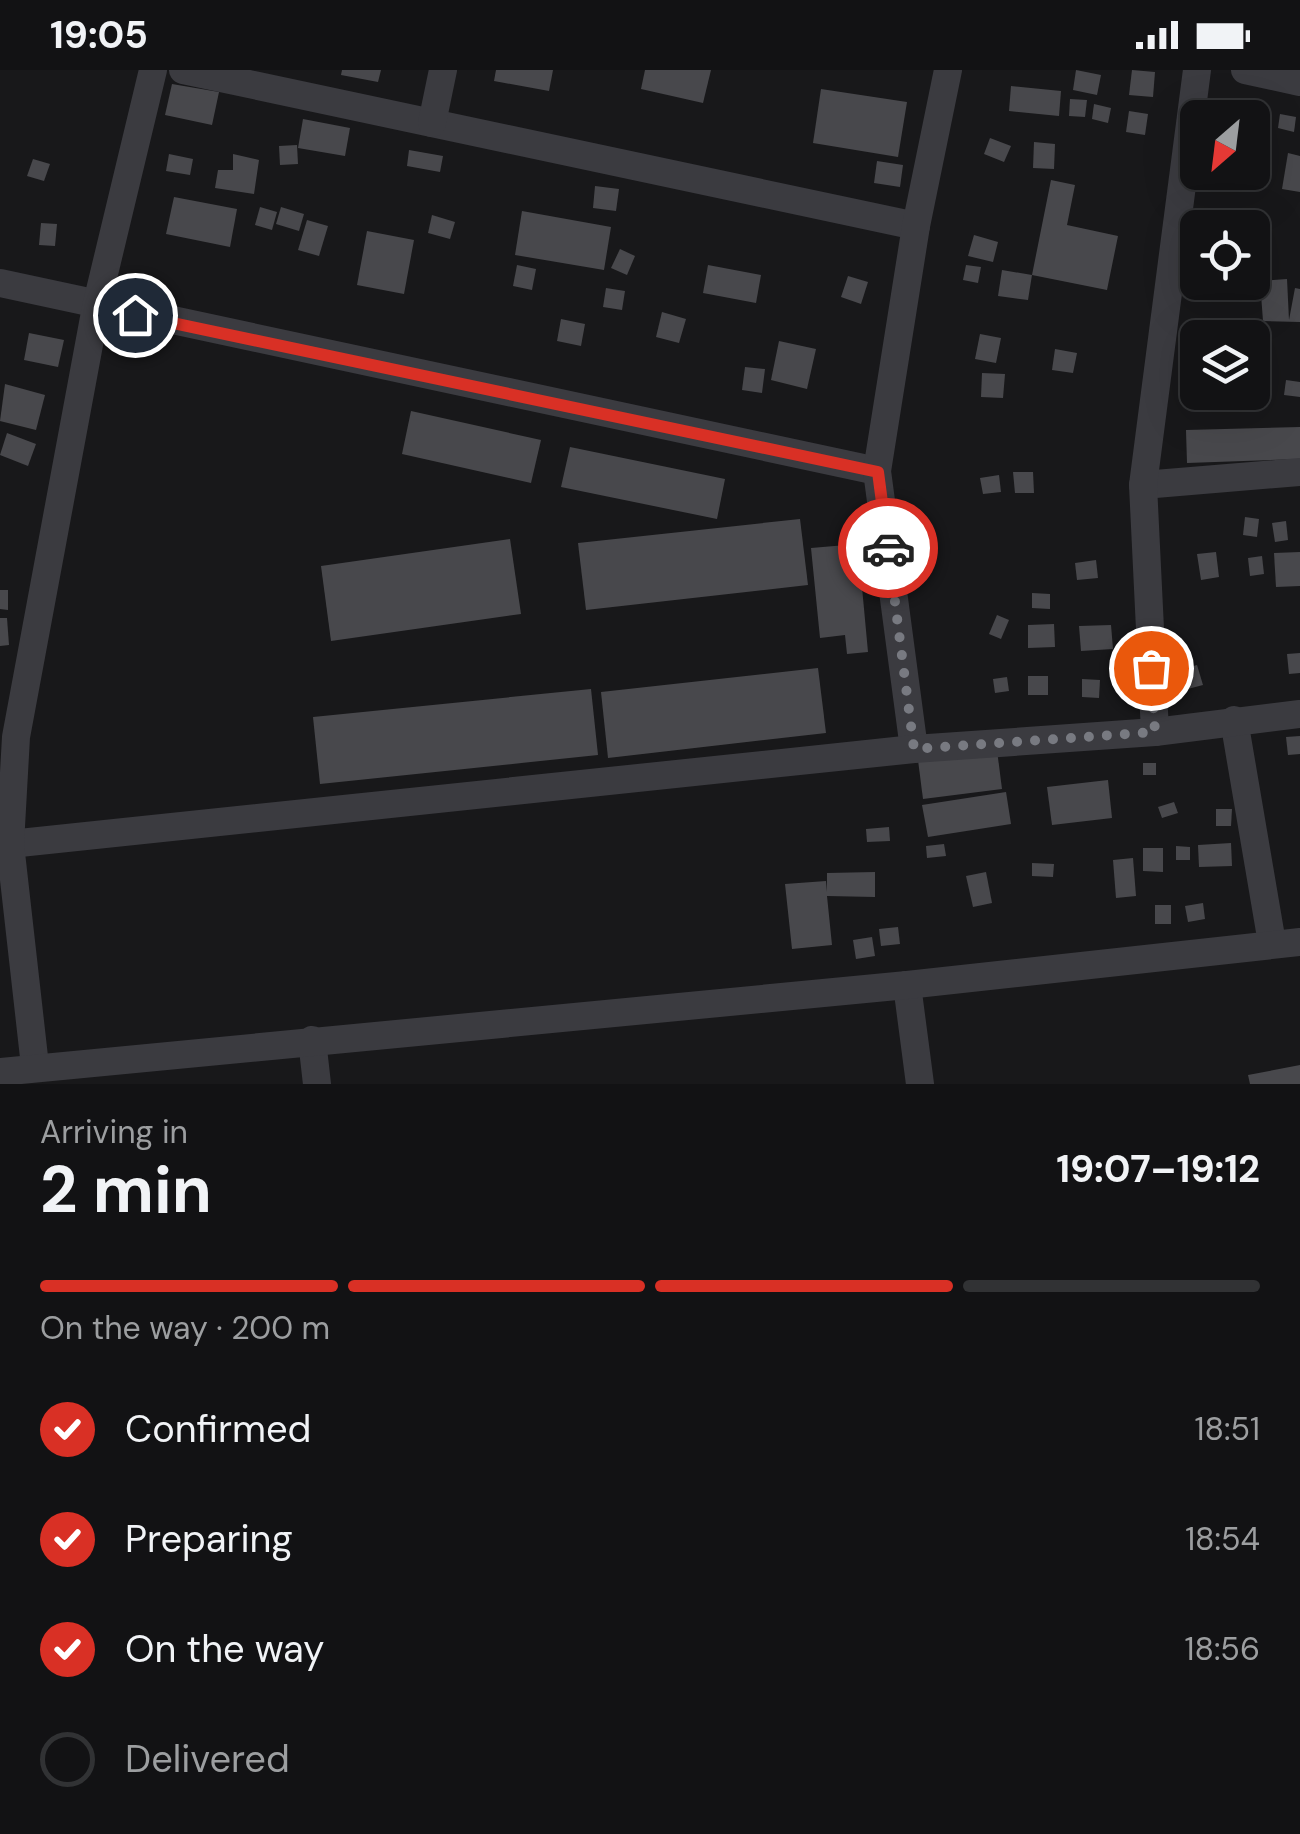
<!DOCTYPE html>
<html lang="en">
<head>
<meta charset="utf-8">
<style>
  body { margin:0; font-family:"DM Sans",sans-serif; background:#1f2022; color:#f1f3f6; height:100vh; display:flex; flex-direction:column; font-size:38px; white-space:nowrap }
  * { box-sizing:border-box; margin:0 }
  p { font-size:32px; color:#9c9ea0 }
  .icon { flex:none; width:55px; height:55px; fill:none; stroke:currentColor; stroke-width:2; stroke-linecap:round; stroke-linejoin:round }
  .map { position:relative; height:1014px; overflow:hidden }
  .details { display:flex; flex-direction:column; background:#121214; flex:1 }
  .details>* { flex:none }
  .needle { width:65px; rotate:208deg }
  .controls { position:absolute; left:1180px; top:30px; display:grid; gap:20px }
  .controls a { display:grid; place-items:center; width:90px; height:90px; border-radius:15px; background:#121214; box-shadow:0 10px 40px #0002,0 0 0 2px #313234; font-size:50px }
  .pin { position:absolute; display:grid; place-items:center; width:85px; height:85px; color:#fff; margin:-42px; border:5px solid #fff; border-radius:50%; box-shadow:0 2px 10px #0007 }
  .courier { position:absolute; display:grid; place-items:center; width:100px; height:100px; margin:-50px; border:8px solid #d93025; border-radius:50%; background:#fff; color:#222; box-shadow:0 2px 12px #0007 }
  .headline em { font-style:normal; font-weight:700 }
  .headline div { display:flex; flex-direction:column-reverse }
  .headline { display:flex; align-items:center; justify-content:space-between; height:170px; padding:0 40px }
  h1 { font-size:65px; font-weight:700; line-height:75px }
  .bar { display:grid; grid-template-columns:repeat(4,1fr); gap:15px 10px; align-content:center; height:120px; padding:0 40px }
  .bar i { height:12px; border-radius:8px; background:#313234 }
  .bar .current { background:#d93025 }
  .bar p { grid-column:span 4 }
  ol { padding:0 40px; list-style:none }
  li { display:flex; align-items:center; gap:30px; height:110px }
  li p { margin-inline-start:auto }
  li .icon { padding:10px; border-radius:50%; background:#d93025; color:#fff; stroke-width:4 }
  li:last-child { color:#9c9ea0 }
  li i { width:55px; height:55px; border:5px solid #313234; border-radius:50% }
  .status { display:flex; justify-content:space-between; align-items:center; height:70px; padding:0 50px; background:#121214; direction:ltr }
  .status svg { height:28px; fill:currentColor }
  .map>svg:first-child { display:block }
  .building { fill:#48484c }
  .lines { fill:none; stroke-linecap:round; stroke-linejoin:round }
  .minor { stroke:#3b3b40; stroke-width:28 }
  .done { stroke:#787a81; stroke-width:10; stroke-dasharray:0 18 }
  .route { stroke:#d93025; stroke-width:12 }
</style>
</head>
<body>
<div class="status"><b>19:05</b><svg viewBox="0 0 49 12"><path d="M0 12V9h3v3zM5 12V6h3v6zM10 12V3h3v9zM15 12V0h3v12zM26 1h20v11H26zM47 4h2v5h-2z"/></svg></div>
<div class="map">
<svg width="1300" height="1014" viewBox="0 0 1300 1014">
  <rect width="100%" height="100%" fill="#18181a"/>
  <g class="building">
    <path d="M342,0H381L378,12L341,5Z"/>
    <path d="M496,0H553L549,21L494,11Z"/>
    <path d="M645,0H711L703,33L641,19Z"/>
    <path d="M1076,0L1101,5L1097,25L1073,20Z"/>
    <path d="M1132,0L1155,2L1153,27L1129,25Z"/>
    <path d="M172,14L219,22L212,55L165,45Z"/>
    <path d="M1011,16L1061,21L1059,46L1009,41Z"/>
    <path d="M821,19L907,32L898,87L813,73Z"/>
    <path d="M1070,29L1087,30L1085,47L1069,46Z"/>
    <path d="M1094,34L1111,38L1108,53L1092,49Z"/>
    <path d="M1129,41L1148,44L1145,65L1126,62Z"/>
    <path d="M1280,44L1296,47L1294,62L1278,58Z"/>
    <path d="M303,49L350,58L345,86L298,78Z"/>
    <path d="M990,68L1011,76L1004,92L984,84Z"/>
    <path d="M1034,72L1055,74L1054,99L1033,98Z"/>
    <path d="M297,75L298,94L280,95L279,76Z"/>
    <path d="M409,80L443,86L440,102L407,96Z"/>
    <path d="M1288,83L1300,86V122L1282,119Z"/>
    <path d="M169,84L193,89L190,105L166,101Z"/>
    <path d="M233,84L259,90L254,124L215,118L218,100H233Z"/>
    <path d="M33,89L50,94L44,111L27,106Z"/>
    <path d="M877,91L903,95L900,117L874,113Z"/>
    <path d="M1051,110L1075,115L1067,155L1118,166L1107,220L1032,205L1028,230L998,226L1002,200L1032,205Z"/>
    <path d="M595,116L619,119L616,141L593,138Z"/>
    <path d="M174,127L237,139L230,177L166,164Z"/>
    <path d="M260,137L277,142L272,160L255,155Z"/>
    <path d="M281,137L304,144L299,161L276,154Z"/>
    <path d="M522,141L611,157L604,200L515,185Z"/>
    <path d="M432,145L455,152L450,169L428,163Z"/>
    <path d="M307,150L328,156L319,186L298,180Z"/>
    <path d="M41,153L57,154L55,176L39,175Z"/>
    <path d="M367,161L414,170L404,224L357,215Z"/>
    <path d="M974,165L998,172L993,192L968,186Z"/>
    <path d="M620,179L635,186L627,205L611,198Z"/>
    <path d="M517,195L536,199L532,220L513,216Z"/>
    <path d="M708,195L761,205L756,233L703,223Z"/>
    <path d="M966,195L981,197L978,213L963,210Z"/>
    <path d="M848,206L868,212L861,234L841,227Z"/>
    <path d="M1287,209L1289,250L1295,218L1300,219V252L1263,251L1260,211Z"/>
    <path d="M606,218L625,221L622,240L603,237Z"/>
    <path d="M662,242L686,249L679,273L656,267Z"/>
    <path d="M561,249L585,254L581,276L557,271Z"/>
    <path d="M29,263L64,270L58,297L24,290Z"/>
    <path d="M980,264L1001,268L996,293L975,289Z"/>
    <path d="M1253,264L1269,266L1267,286L1252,284Z"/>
    <path d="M779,271L816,279L807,319L771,310Z"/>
    <path d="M1055,279L1077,283L1073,303L1052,300Z"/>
    <path d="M745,297L765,299L762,323L742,320Z"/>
    <path d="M982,303L1005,304L1003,328L981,327Z"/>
    <path d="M1286,310L1300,312V327L1284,325Z"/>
    <path d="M5,314L45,325L36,360L0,351Z"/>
    <path d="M411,341L541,370L531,413L402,384Z"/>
    <path d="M1300,357V389L1187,393L1186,360Z"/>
    <path d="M7,363L36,374L28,396L0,385Z"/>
    <path d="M570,377L725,409L717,449L561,417Z"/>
    <path d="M1013,402H1033L1034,423H1015Z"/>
    <path d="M999,405L1001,422L983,424L980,408Z"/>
    <path d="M1245,447L1259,449L1257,467L1243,465Z"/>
    <path d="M800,449L808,515L586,540L578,473Z"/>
    <path d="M1286,451L1288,470L1275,472L1272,453Z"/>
    <path d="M510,469L521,544L331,571L321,496Z"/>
    <path d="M858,474L868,582L847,584L845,565L820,568L811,478Z"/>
    <path d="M1216,482L1219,507L1201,510L1197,484Z"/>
    <path d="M1300,482V516L1276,517L1274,483Z"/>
    <path d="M1262,486L1264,504L1250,506L1248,488Z"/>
    <path d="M1096,490L1098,508L1077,510L1075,493Z"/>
    <path d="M0,520H8V540L0,539Z"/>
    <path d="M1032,523L1050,524V539L1032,538Z"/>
    <path d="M997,545L1009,550L1001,569L989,564Z"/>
    <path d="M0,548H7L9,575L0,576Z"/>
    <path d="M1054,554L1055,577L1028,578V555Z"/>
    <path d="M1111,555L1113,579L1081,581L1079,556Z"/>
    <path d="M1300,583V603L1289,604L1287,584Z"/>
    <path d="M1197,595L1203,615L1184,620L1179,600Z"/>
    <path d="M818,598L826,663L608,688L601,622Z"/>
    <rect x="1028" y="606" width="20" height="19"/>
    <path d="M1007,607L1009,621L995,623L993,609Z"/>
    <path d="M1082,609L1100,610L1099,628L1082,627Z"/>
    <path d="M591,619L598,685L320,714L313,647Z"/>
    <path d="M1300,666V684L1288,685L1286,667Z"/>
    <path d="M997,680L1002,719L923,729L918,690Z"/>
    <rect x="1143" y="693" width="13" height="12"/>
    <path d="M1108,710L1112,748L1052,755L1047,717Z"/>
    <path d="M1006,722L1011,754L928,767L922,735Z"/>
    <path d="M1174,732L1178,743L1162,748L1158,737Z"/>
    <path d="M1216,739H1232L1231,756H1216Z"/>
    <path d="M889,757L890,771L867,772L866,759Z"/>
    <path d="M1231,773L1232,796L1199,797L1198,775Z"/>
    <path d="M944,774L946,786L927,788L926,776Z"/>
    <path d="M1176,776L1190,777V790H1176Z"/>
    <path d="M1143,778H1163V802L1143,801Z"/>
    <path d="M1133,788L1136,826L1116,828L1113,790Z"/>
    <path d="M1032,793L1054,794L1053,807L1032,806Z"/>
    <path d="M875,802V827L827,826L832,875L792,879L785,814L826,811L827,822V803Z"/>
    <path d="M986,802L992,833L973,837L966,806Z"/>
    <path d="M1203,833L1205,849L1188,852L1185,836Z"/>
    <rect x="1155" y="835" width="16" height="19"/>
    <path d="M898,857L900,874L881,876L879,859Z"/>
    <path d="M872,867L875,886L856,889L853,870Z"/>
    <path d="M1300,995V1014H1250L1248,1005Z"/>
  </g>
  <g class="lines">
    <g class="minor">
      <path d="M183,0L916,156"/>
      <path d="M1245,0L1300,12"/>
      <path d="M432,53L443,0"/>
      <path d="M0,213L877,401"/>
      <path d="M1143,415L1300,402"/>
      <path d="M1234,650L1272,873"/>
      <path d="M1155,662L1143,415L1197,0"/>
      <path d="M914,679L877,401L916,156L948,0"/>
      <path d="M10,774L914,679L1155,662L1300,644"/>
      <path d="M907,915L920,1014"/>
      <path d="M312,970L317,1014"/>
      <path d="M35,996L10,774L16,667L96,237L153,0"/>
      <path d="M0,1002L907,915L1300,872"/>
    </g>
  </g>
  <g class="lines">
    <path class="done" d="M888,478L914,679L1155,662L1151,598"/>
    <path class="route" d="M135,245L878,402L888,478"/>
  </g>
</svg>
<div class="controls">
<a><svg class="needle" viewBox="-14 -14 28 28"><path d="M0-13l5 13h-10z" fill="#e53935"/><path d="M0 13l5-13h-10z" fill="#9c9ea0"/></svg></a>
<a><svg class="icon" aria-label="locate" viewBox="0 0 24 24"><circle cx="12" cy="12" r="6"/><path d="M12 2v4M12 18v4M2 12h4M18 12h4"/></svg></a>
<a><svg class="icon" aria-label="layers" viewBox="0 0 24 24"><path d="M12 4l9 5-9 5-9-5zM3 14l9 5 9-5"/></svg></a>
</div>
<div class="pin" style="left:1151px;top:598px;background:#ea580c"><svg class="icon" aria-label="bag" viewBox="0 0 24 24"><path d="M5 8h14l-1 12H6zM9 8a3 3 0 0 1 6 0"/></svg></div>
<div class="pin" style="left:135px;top:245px;background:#1f2937"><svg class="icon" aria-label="home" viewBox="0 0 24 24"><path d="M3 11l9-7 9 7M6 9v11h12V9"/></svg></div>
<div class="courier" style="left:888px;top:478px"><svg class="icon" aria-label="car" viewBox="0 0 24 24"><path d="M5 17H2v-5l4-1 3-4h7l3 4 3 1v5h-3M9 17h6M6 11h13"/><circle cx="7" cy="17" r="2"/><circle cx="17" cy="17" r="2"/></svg></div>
</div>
<section class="details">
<div class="headline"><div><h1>2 min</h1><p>Arriving in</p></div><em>19:07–19:12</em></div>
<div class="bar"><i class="current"></i><i class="current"></i><i class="current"></i><i></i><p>On the way · 200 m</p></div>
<ol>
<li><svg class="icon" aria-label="check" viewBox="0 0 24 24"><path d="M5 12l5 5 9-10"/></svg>Confirmed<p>18:51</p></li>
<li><svg class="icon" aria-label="check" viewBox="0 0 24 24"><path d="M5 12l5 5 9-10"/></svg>Preparing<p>18:54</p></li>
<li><svg class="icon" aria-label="check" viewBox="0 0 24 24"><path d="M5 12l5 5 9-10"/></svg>On the way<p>18:56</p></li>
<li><i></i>Delivered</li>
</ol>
</section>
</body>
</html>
